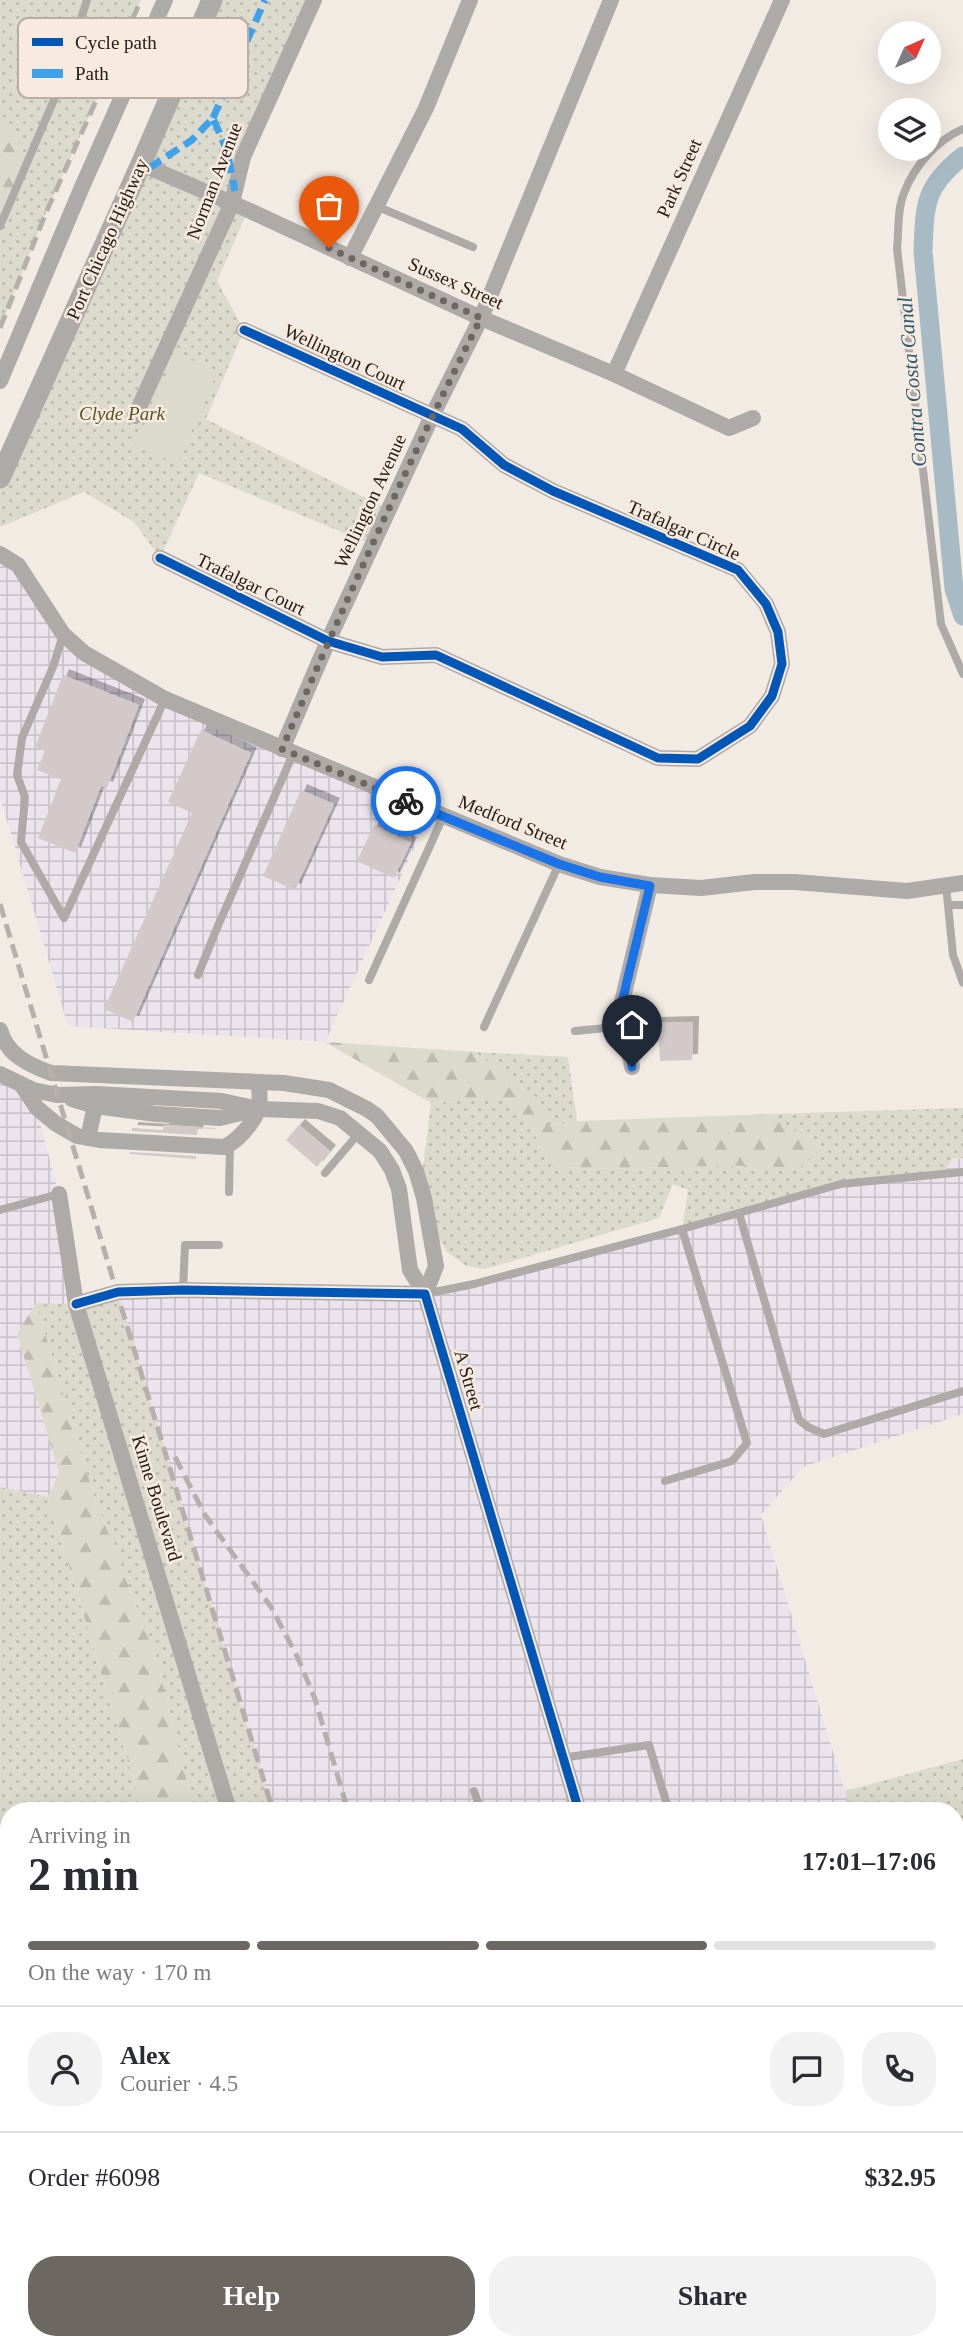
<!DOCTYPE html>
<html lang="en">
<head>
<meta charset="utf-8">
<style>
  body { margin:0; font-family:Georgia,serif; background:#f2f2f3; color:#2b2b33; height:100vh; display:flex; flex-direction:column; font-size:26px; white-space:nowrap }
  * { box-sizing:border-box; margin:0 }
  p { font-size:23px; color:#7c7c81 }
  .icon { flex:none; width:38px; height:38px; fill:none; stroke:currentColor; stroke-width:2; stroke-linecap:round; stroke-linejoin:round }
  .map { position:relative; flex:1; overflow:hidden }
  .drawer { position:absolute; left:0px; top:1802px; width:964px; height:548px; display:flex; flex-direction:column; background:#fff; border-radius:28px 28px 0 0; box-shadow:0 7px 28px #0002 }
  .drawer>* { flex:none }
  .needle { width:46px; rotate:45deg }
  .controls { position:absolute; left:878px; top:21px; display:grid; gap:14px }
  .controls a { display:grid; place-items:center; width:63px; height:63px; border-radius:50%; background:#fff; box-shadow:0 7px 28px #0002; font-size:35px }
  .pin { position:absolute; display:grid; place-items:center; width:60px; height:60px; color:#fff; margin:-72px -30px; border-radius:50% 50% 50% 0; rotate:-45deg; box-shadow:0 0 7px #0007 }
  .pin .icon { rotate:45deg }
  .courier { position:absolute; display:grid; place-items:center; width:70px; height:70px; margin:-35px; border:5px solid #1a73e8; border-radius:50%; background:#fff; color:#222; box-shadow:0 2px 9px #0007 }
  .headline em { font-style:normal; font-weight:800 }
  .headline div { display:flex; flex-direction:column-reverse }
  .headline { display:flex; align-items:center; justify-content:space-between; height:119px; padding:0 28px }
  h1 { font-size:46px; font-weight:800; line-height:52px }
  .bar { display:grid; grid-template-columns:repeat(4,1fr); gap:10px 7px; align-content:center; height:84px; padding:0 28px }
  .bar i { height:9px; border-radius:5px; background:#e1e1e2 }
  .bar .current { background:#6d6761 }
  .bar p { grid-column:span 4 }
  .line { display:flex; align-items:center; gap:18px; padding:0 28px; border-top:2px solid #e1e1e2 }
  .line div { flex:1 }
  .round { display:grid; place-items:center; flex:none; width:74px; height:74px; border-radius:28px; background:#f2f2f3 }
  .cta { display:flex; gap:14px; margin-top:auto; padding:14px 28px }
  .cta a { flex:1; height:80px; border-radius:28px; background:#6d6761; color:#fff; font-size:28px; font-weight:800; line-height:80px; text-align:center }
  .cta a+a { background:#f2f2f3; color:#2b2b33 }
  .map>svg:first-child { display:block }
  .industrial { fill:url(#industrial-grid) }
  .grass { fill:url(#grass-dots) }
  .forest { fill:url(#forest-firs) }
  .pitch { fill:#dcdacc }
  .lines { fill:none; stroke-linecap:round; stroke-linejoin:round }
  .canal { stroke:#a8bac4; stroke-width:19 }
  .building { fill:#d2c9c8; filter:url(#shadow) }
  .service { stroke:#aeaaa8; stroke-width:8 }
  .minor { stroke:#aeaaa8; stroke-width:16 }
  .tertiary { stroke:#aeaaa8; stroke-width:21 }
  .rail { stroke:#b5b0ac; stroke-width:5; stroke-dasharray:14 7; stroke-linecap:butt }
  .quiet { stroke:#3ea2ea; stroke-width:7; stroke-dasharray:14 7; stroke-linecap:butt }
  .cycleway-casing { stroke:#f8eade; stroke-width:13 }
  .cycleway { stroke:#0057b8; stroke-width:9 }
  .done { stroke:#6d6761; stroke-width:7; stroke-dasharray:0 12.6 }
  .route { stroke:#1a73e8; stroke-width:9 }
  .labels { text-anchor:middle; dominant-baseline:central; stroke-width:5; stroke-linejoin:round; paint-order:stroke }
  .street-label { font-size:19px; fill:#25201b; stroke:#f8eade }
  .park-label { font-size:19px; font-style:italic; fill:#535624; stroke:#f8eade }
  .water-label { font-size:21px; font-style:italic; fill:#255a74; stroke:#f8eade }
  .key { fill:#f8eade; stroke:#b9ada4; stroke-width:2 }
  .key-label { font-size:19px; fill:#25201b }
</style>
</head>
<body>
<div class="map">
<svg width="963" height="2350" viewBox="0 0 963 2350">
  <defs>
    <pattern id="industrial-grid" width="8" height="8" patternUnits="userSpaceOnUse" patternTransform="scale(1.75)"><rect width="8" height="8" fill="#ebe4ed"/><path d="M0 4h8M4 0v8" fill="none" stroke="#c9c3cb"/></pattern>
    <pattern id="grass-dots" width="8" height="8" patternUnits="userSpaceOnUse" patternTransform="scale(1.75)"><rect width="8" height="8" fill="#dcdacc"/><path d="M2 2h.1M6 6h.1" fill="none" stroke="#bdbbaf" stroke-width="1.8" stroke-linecap="round"/></pattern>
    <pattern id="forest-firs" width="22" height="20" patternUnits="userSpaceOnUse" patternTransform="scale(1.75)"><rect width="22" height="20" fill="#dcdacc"/><path d="M5 1l3.5 6h-7zM16 11l3.5 6h-7z" fill="#bdbbaf"/></pattern>
    <filter id="shadow"><feDropShadow dx="6" dy="-6" stdDeviation="0" flood-color="#0004"/></filter>
  </defs>
  <rect width="100%" height="100%" fill="#f2ebe4"/>
  <g class="industrial">
    <path d="M0,554L63,634L165,699L431,811L325,1042L68,1026L0,797Z"/>
    <path d="M0,1074L33,1097L59,1194L76,1304L17,1334L59,1473L48,1497L0,1487Z"/>
    <path d="M963,1158V1414L803,1467L761,1515L851,1811H273L118,1292L425,1294Z"/>
  </g>
  <g class="grass">
    <path d="M0,0H141L45,215L0,328V226L27,163L0,103Z"/>
    <path d="M212,0H314L232,203L248,210L217,281L244,330L206,419L390,510L373,545L199,473L160,558L134,522L84,492L0,527V478Z"/>
    <path d="M475,1052L568,1057L577,1121L550,1126L534,1095Z"/>
    <path d="M506,1098L530,1127L553,1166C635,1174 717,1160 798,1169L820,1148L770,1114L963,1108V1158L952,1159L943,1174L841,1184L682,1229L688,1190L673,1184L659,1218L485,1269L466,1266L447,1252L438,1237L423,1167L431,1103Z"/>
    <path d="M118,1292L273,1811H194L157,1661L93,1493L36,1303L76,1304Z"/>
    <path d="M0,1487L48,1497L143,1811H9V2342H302L305,2350H0Z"/>
    <path d="M963,1759V2070L956,2063V1811H851L845,1791Z"/>
    <path d="M345,2342H432L434,2350H348Z"/>
    <path d="M712,2342H941L956,2350H692Z"/>
  </g>
  <g class="forest">
    <path d="M0,103L27,163L0,226Z"/>
    <path d="M325,1042L475,1052L534,1095L550,1126L577,1121L770,1114L821,1148L798,1169C717,1160 635,1174 553,1166L530,1127L506,1098L431,1103Z"/>
    <path d="M36,1303L93,1493L157,1661L194,1811H143L48,1497L59,1473L17,1334Z"/>
    <path d="M8,2237L4,2299L9,2302V2342H58L61,2350H0V2238Z"/>
    <path d="M302,2342H345L348,2350H305Z"/>
  </g>
  <path class="pitch" d="M176,353L218,372L177,464L135,445Z"/>
  <g class="lines">
    <path class="canal" d="M963,156C924,187 925,204 923,251L954,589L963,616"/>
  </g>
  <g class="building">
    <path d="M63,675L139,705L107,788L101,786L75,853L38,838L61,779L37,770L45,751L35,747Z"/>
    <path d="M201,730L251,753L133,1022L104,1009L192,813L168,802Z"/>
    <path d="M301,790L334,804L295,890L263,876Z"/>
    <path d="M374,825L411,843L394,878L357,861Z"/>
    <path d="M693,1022L692,1060L660,1061L659,1042L651,1043L650,1023Z"/>
    <path d="M164,1125L216,1128V1129L198,1128L197,1135L132,1131V1128L163,1130Z"/>
    <path d="M299,1125L330,1151L317,1167L286,1140Z"/>
    <path d="M130,1152L196,1156V1159L130,1154Z"/>
  </g>
  <g class="lines">
    <g class="service">
      <path d="M963,129C937,140 914,166 904,193C897,209 899,231 897,248L941,624L963,674"/>
      <path d="M376,206L473,247"/>
      <path d="M0,226L59,88L87,0"/>
      <path d="M63,635L53,667L22,738L17,775L25,797L21,842L64,918L165,699"/>
      <path d="M946,885L953,955L963,983"/>
      <path d="M948,905H963"/>
      <path d="M198,975L217,928L293,754"/>
      <path d="M369,980L443,817"/>
      <path d="M484,1027L559,864"/>
      <path d="M575,1031L616,1027"/>
      <path d="M325,1173L359,1133"/>
      <path d="M229,1192L230,1145"/>
      <path d="M0,1210L59,1194"/>
      <path d="M739,1213L799,1420L808,1427L824,1434L963,1391"/>
      <path d="M183,1290L185,1245H219"/>
      <path d="M425,1294L474,1284L682,1229L841,1184L963,1172"/>
      <path d="M665,1481L732,1461L747,1443L682,1229"/>
      <path d="M562,1758L649,1745L669,1811"/>
      <path d="M474,1791L481,1811"/>
      <path d="M956,2170L963,2174"/>
    </g>
    <g class="minor">
      <path d="M141,164L248,210L481,318L614,374L729,428L753,418"/>
      <path d="M350,258L426,108L470,0"/>
      <path d="M614,374L782,0"/>
      <path d="M0,381L82,187L165,0"/>
      <path d="M135,416L232,203L243,157L314,0"/>
      <path d="M0,554L18,565L63,634L84,653L165,699L559,864L600,877L650,885L701,888L754,882H795L907,891L963,883"/>
      <path d="M160,558L328,641L382,657L436,655L658,758L698,759L750,726L772,696L782,664L778,632L766,604L738,570L553,491L504,465L462,429L244,330"/>
      <path d="M282,749L328,641L432,416L481,318L611,0"/>
      <path d="M0,1030C7,1055 29,1065 51,1073L284,1083L329,1090L367,1109L377,1116L406,1151L416,1171L424,1198L436,1266L425,1294"/>
      <path d="M632,1067L628,1042L616,1027L650,885"/>
      <path d="M0,1074L33,1090L57,1095L97,1094L222,1101L259,1109L318,1111L340,1118L380,1151L392,1170L399,1189L410,1270L425,1294"/>
      <path d="M21,1084L37,1108L55,1123L77,1136L99,1140L224,1147C237,1142 252,1124 258,1111C261,1104 259,1091 259,1083"/>
      <path d="M72,1099L95,1106L156,1114L220,1118L253,1110"/>
      <path d="M88,1138L95,1106"/>
      <path d="M59,1194L76,1304L229,1811"/>
      <path d="M76,1304L118,1292L183,1290L425,1294L579,1811"/>
      <path d="M388,2342L391,2350"/>
      <path d="M941,2342L956,2350"/>
    </g>
    <path class="tertiary" d="M0,478L141,164L212,0"/>
    <g class="rail">
      <path d="M0,328L45,215L141,0"/>
      <path d="M0,904L273,1811"/>
      <path d="M175,1457L205,1515L271,1607L297,1656L315,1699L348,1811"/>
    </g>
    <g class="quiet">
      <path d="M213,118L265,0"/>
      <path d="M149,168L192,140L213,118L227,151L235,191"/>
    </g>
    <defs>
      <g id="cycleway">
        <path d="M160,558L328,641L382,657L436,655L658,758L698,759L750,726L772,696L782,664L778,632L766,604L738,570L553,491L504,465L462,429L244,330"/>
        <path d="M76,1304L118,1292L183,1290L425,1294L579,1811"/>
      </g>
    </defs>
    <use href="#cycleway" class="cycleway-casing"/>
    <use href="#cycleway" class="cycleway"/>
  </g>
  <g class="lines">
    <path class="done" d="M329,248L481,318C410,459 344,604 282,749L406,801"/>
    <path class="route" d="M406,801L559,864L600,877L650,886L616,1027L628,1042L632,1067"/>
  </g>
  <g class="labels">
    <g class="street-label">
      <text transform="translate(679 178) rotate(-66)">Park Street</text>
      <text transform="translate(214 181) rotate(-69)">Norman Avenue</text>
      <text transform="translate(107 239) rotate(-66)">Port Chicago Highway</text>
      <text transform="translate(456 283) rotate(24)">Sussex Street</text>
      <text transform="translate(345 357) rotate(25)">Wellington Court</text>
      <text transform="translate(370 501) rotate(-65)">Wellington Avenue</text>
      <text transform="translate(684 530) rotate(24)">Trafalgar Circle</text>
      <text transform="translate(251 584) rotate(26)">Trafalgar Court</text>
      <text transform="translate(513 822) rotate(22)">Medford Street</text>
      <text transform="translate(469 1380) rotate(74)">A Street</text>
      <text transform="translate(157 1498) rotate(73)">Kinne Boulevard</text>
    </g>
    <g class="park-label">
      <text x="122" y="413">Clyde Park</text>
    </g>
    <g class="water-label">
      <text transform="translate(912 382) rotate(-95)">Contra Costa Canal</text>
    </g>
  </g>
  <rect x="18" y="18" width="230" height="80" rx="10" class="key"/>
  <rect x="32" y="38" width="31" height="8" fill="#0057b8"/>
  <rect x="32" y="69" width="31" height="9" fill="#3ea2ea"/>
  <g class="key-label">
    <text x="75" y="49">Cycle path</text>
    <text x="75" y="80">Path</text>
  </g>
</svg>
<div class="controls">
<a><svg class="needle" viewBox="-14 -14 28 28"><path d="M0-13l5 13h-10z" fill="#e53935"/><path d="M0 13l5-13h-10z" fill="#7c7c81"/></svg></a>
<a><svg class="icon" aria-label="layers" viewBox="0 0 24 24"><path d="M12 4l9 5-9 5-9-5zM3 14l9 5 9-5"/></svg></a>
</div>
<div class="pin" style="left:329px;top:248px;background:#ea580c"><svg class="icon" aria-label="bag" viewBox="0 0 24 24"><path d="M5 8h14l-1 12H6zM9 8a3 3 0 0 1 6 0"/></svg></div>
<div class="pin" style="left:632px;top:1067px;background:#1f2937"><svg class="icon" aria-label="home" viewBox="0 0 24 24"><path d="M3 11l9-7 9 7M6 9v11h12V9"/></svg></div>
<div class="courier" style="left:406px;top:801px"><svg class="icon" aria-label="bike" viewBox="0 0 24 24"><circle cx="6" cy="16" r="4"/><circle cx="18" cy="16" r="4"/><path d="M6 16l4-8h5l3 8M10 8l3 8H6M13 5h3"/></svg></div>
<section class="drawer">
<div class="headline"><div><h1>2 min</h1><p>Arriving in</p></div><em>17:01–17:06</em></div>
<div class="bar"><i class="current"></i><i class="current"></i><i class="current"></i><i></i><p>On the way · 170 m</p></div>
<div class="line" style="height:126px"><a class="round"><svg class="icon" aria-label="person" viewBox="0 0 24 24"><circle cx="12" cy="8" r="4"/><path d="M4 21q1-7 8-7t8 7"/></svg></a><div><b>Alex</b><p>Courier · 4.5</p></div><a class="round"><svg class="icon" aria-label="chat" viewBox="0 0 24 24"><path d="M4 5h16v11H9l-5 4z"/></svg></a><a class="round"><svg class="icon" aria-label="phone" viewBox="0 0 24 24"><path d="M5 4h4l2 5-3 2q2 4 5 5l2-3 5 2v4C11 20 4 13 5 4z"/></svg></a></div>
<div class="line" style="height:91px"><div>Order #6098</div><b>$32.95</b></div>
<div class="cta"><a>Help</a><a>Share</a></div>
</section>
</div>
</body>
</html>
